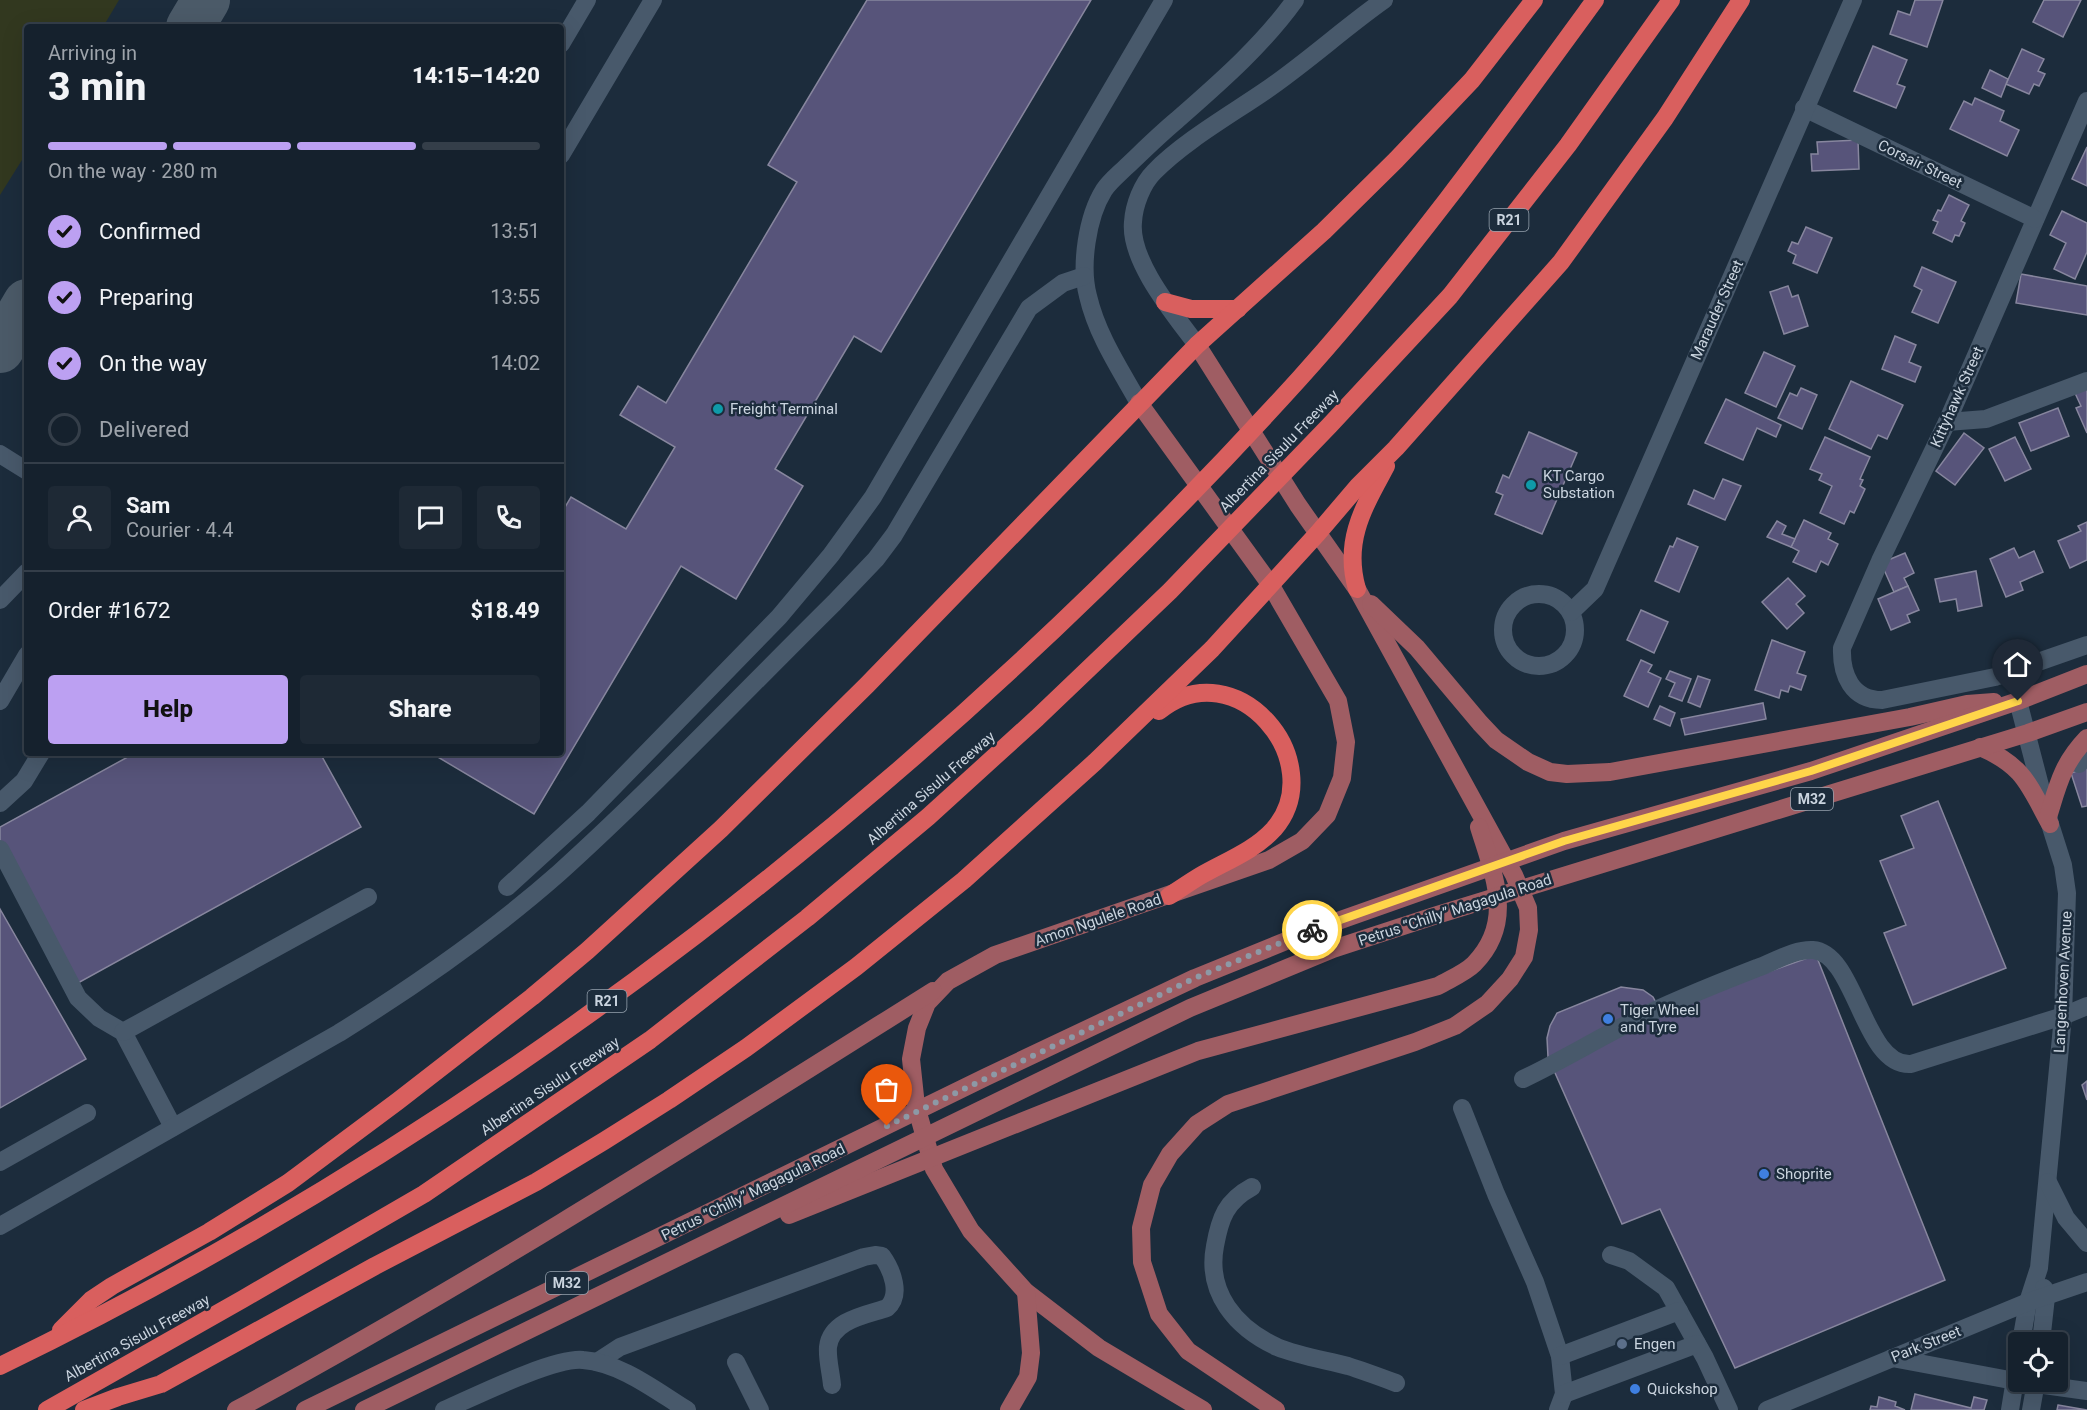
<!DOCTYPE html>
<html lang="en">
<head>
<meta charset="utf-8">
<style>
  body { margin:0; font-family:Roboto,sans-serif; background:#1e2935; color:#f1f3f6; height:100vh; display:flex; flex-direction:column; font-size:22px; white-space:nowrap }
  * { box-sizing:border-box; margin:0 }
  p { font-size:20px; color:#9da3aa }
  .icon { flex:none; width:33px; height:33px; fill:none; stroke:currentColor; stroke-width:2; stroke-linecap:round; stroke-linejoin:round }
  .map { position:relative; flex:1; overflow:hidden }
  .details { position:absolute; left:24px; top:24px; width:540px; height:732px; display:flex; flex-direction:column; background:#15212d; border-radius:6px; box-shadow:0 6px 24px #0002,0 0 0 2px #343e49 }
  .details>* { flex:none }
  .controls { position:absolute; left:2008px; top:1332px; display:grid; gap:12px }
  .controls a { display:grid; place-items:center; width:60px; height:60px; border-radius:6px; background:#15212d; box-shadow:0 6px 24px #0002,0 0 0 2px #343e49; font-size:30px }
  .pin { position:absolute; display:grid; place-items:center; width:51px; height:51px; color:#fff; margin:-62px -26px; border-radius:50% 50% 50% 0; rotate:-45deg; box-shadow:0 0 6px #0007 }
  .pin .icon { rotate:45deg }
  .courier { position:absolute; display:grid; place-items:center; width:60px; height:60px; margin:-30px; border:4px solid #ffd54a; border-radius:50%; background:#fff; color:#222; box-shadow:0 2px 8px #0007 }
  .overview em { font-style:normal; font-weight:800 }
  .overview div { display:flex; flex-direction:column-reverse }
  .overview { display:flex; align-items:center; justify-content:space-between; height:102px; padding:0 24px }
  h1 { font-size:39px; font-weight:800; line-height:45px }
  .bar { display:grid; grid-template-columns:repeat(4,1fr); gap:9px 6px; align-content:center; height:72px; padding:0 24px }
  .bar i { height:8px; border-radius:4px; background:#343e49 }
  .bar .current { background:#bca0f2 }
  .bar p { grid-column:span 4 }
  .line { display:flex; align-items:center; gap:15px; padding:0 24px; border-top:2px solid #343e49 }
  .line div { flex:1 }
  .round { display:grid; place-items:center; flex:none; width:63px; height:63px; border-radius:6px; background:#1e2935 }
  ol { padding:0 24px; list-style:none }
  li { display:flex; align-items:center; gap:18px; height:66px }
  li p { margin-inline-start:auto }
  li .icon { padding:6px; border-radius:50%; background:#bca0f2; color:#111; stroke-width:4 }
  li:last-child { color:#9da3aa }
  li i { width:33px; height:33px; border:3px solid #343e49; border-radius:50% }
  .action { display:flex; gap:12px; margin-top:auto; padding:12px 24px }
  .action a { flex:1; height:69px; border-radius:6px; background:#bca0f2; color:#111; font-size:24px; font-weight:800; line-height:69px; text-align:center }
  .action a+a { background:#1e2935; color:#f1f3f6 }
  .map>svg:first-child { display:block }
  .green { fill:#32381f }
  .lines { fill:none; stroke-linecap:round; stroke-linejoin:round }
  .taxiway { stroke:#4b5a68; stroke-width:48 }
  .building { fill:#57547a; stroke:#87869e; stroke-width:1.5 }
  .minor { stroke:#48596b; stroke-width:18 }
  .major { stroke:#9f5d63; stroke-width:18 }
  .highway { stroke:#d95f5e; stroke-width:18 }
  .done { stroke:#8d99a6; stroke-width:6; stroke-dasharray:0 10.8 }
  .route { stroke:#ffd54a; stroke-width:8 }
  .culture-dot { fill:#0f9aa8; stroke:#1c2c3c; stroke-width:2 }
  .shop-dot { fill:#3f7fe0; stroke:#1c2c3c; stroke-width:2 }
  .service-dot { fill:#5c6f8a; stroke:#1c2c3c; stroke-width:2 }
  .labels { text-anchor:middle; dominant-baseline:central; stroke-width:5; stroke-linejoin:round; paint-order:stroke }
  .shield { fill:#1c2c3c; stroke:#96a2ae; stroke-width:1.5 }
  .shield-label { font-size:14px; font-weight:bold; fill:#cad4df }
  .street-label { font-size:15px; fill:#cad4df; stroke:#1c2c3c }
  .poi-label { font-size:15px; fill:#cad4df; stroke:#1c2c3c; text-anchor:start }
</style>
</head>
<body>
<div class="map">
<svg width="2087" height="1410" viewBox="0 0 2087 1410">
  <rect width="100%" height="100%" fill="#1c2c3c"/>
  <path class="green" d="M0,0H119L103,27H27V152L0,195Z"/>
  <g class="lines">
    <g class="taxiway">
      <path d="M190,27L206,0"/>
      <path d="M0,349L27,303"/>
    </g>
  </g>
  <g class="building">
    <path d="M867,0H1091L881,352L854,336L775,469L803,486L736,599L681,566L534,814L431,753H561V514L571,497L626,529L675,447L620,415L638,386L666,403L797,182L768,165Z"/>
    <path d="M1915,0H1943L1927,47L1890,34L1898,11L1910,15Z"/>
    <path d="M2044,0H2081L2063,37L2033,22Z"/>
    <path d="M1873,46L1907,60L1897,84L1905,87L1896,108L1854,91Z"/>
    <path d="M2022,49L2044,59L2038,71L2045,74L2039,86L2034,84L2029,94L2006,84Z"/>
    <path d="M1990,70L2008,79L2001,97L1982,88Z"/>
    <path d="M1975,98L2004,111L2000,121L2019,130L2007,156L1950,129L1964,101L1972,105Z"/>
    <path d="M1858,140L1859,169L1812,171L1811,154H1818L1817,142Z"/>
    <path d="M2087,147V186L2072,179Z"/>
    <path d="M1949,195L1969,205L1961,221L1965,223L1959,236L1955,235L1952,242L1933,233L1938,222L1933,220L1938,210L1941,211Z"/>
    <path d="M2062,211L2087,223V252L2075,279L2054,269L2066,243L2050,235Z"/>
    <path d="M1806,227L1832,238L1817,273L1793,263L1796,255L1788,251L1792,242L1798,244Z"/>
    <path d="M1922,267L1956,282L1938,323L1912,312L1922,290L1914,286Z"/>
    <path d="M2021,274L2087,286V315L2016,303Z"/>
    <path d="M1788,286L1792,297L1798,295L1808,326L1784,334L1770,292Z"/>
    <path d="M1895,336L1916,345L1909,362L1921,367L1915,382L1882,369Z"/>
    <path d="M1764,352L1795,366L1776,407L1745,393Z"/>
    <path d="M1851,381L1903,405L1887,439L1878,435L1871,449L1829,429Z"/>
    <path d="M2087,386V433L2076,408L2081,406L2074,391Z"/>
    <path d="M1801,388L1817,395L1802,429L1778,418L1790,393L1797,396Z"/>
    <path d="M1726,399L1781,425L1776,437L1757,428L1743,460L1705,443Z"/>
    <path d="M2058,408L2069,436L2031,451L2019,423Z"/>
    <path d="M1529,432L1577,453L1542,534L1495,514L1503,495L1496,492L1503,475L1509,478Z"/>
    <path d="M1964,433L1984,448L1955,485L1936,471Z"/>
    <path d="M1825,437L1870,457L1860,479L1863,480L1860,486L1865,489L1854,513L1850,511L1844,524L1820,513L1832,486L1819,480L1822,474L1810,469Z"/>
    <path d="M2015,437L2031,469L2005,481L1989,449Z"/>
    <path d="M1723,479L1741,486L1725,520L1688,504L1694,490L1714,499Z"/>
    <path d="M1804,520L1831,533L1828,539L1838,544L1828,565L1821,561L1816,572L1793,562L1799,551L1791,547Z"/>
    <path d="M1777,521L1786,526L1782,534L1795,539L1791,547L1767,537Z"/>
    <path d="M2087,522V560L2070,568L2058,541L2081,531L2078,526Z"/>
    <path d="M1677,538L1698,547L1679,592L1655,581L1670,546L1673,547Z"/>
    <path d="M2014,548L2019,558L2034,551L2043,572L2020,582L2023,590L2006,597L1990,559Z"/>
    <path d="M1905,553L1914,573L1904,578L1908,586L1894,592L1881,563Z"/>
    <path d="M1976,571L1982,606L1958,611L1956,599L1940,602L1935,579Z"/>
    <path d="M1788,578L1805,596L1796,604L1804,613L1787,629L1762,602Z"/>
    <path d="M1908,586L1919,610L1907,615L1910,622L1891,630L1878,599Z"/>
    <path d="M1641,610L1668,622L1654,653L1627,640Z"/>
    <path d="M1772,640L1805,652L1797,673L1806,676L1801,690L1790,686L1788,692L1781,690L1779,698L1755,690Z"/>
    <path d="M1641,660L1652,665L1648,672L1661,678L1648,707L1624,696Z"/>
    <path d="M1670,671L1691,679L1682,701L1669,696L1675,683L1666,679Z"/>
    <path d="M1698,676L1710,680L1700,707L1688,702Z"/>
    <path d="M1763,703L1766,719L1685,735L1681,719Z"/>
    <path d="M1660,706L1675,713L1670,726L1654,719Z"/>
    <path d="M135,753H320L361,827L78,983L0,843V827Z"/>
    <path d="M2087,768V806L2082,807L2071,773Z"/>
    <path d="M1938,801L2006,968L1913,1005L1884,933L1906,925L1880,861L1914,848L1901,816Z"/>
    <path d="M0,909L86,1059L0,1108Z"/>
    <path d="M1816,955L1945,1280L1735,1368L1660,1209L1622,1224L1548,1057L1547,1038L1550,1026L1557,1013L1621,987L1643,990L1653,997L1660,1010Z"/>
    <path d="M2087,1081V1100L2082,1085Z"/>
    <path d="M1915,1394L1971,1408L1974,1397L1987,1400L1984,1410H1911Z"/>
    <path d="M1879,1397L1896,1402L1895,1406L1905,1410H1870L1871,1406L1877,1407Z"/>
    <path d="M2058,1405L2087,1410H2057Z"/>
  </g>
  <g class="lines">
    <g class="minor">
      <path d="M561,44L587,0"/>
      <path d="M2087,101L1947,422L1880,561L1842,648C1841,675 1852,700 1882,700L1995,677L2087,645"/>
      <path d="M1804,108L2035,219"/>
      <path d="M561,155L653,0"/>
      <path d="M1197,345C1175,315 1129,261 1133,222C1134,205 1142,184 1154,172C1183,142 1230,115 1265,91C1306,63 1343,29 1384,0"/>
      <path d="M1139,403C1120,369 1097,335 1088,296C1080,266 1087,217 1104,190C1110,181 1119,174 1126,167C1143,151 1159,135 1177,120C1219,83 1262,46 1295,0"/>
      <path d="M1947,422L1986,419L2087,381"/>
      <path d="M0,454L27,471"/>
      <circle cx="1539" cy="630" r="36"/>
      <path d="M0,600L27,572"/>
      <path d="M1571,612L1595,589L1853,0"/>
      <path d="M0,701L27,655"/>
      <path d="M2018,701L2050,824L2063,865L2067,893L2063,1016L2039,1268L2028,1302L2021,1342"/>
      <path d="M2079,764L2087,755"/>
      <path d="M0,803L24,781L41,753"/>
      <path d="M0,849L78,998L99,1018L123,1032L173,1127"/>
      <path d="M507,887L588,813L779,617L831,555L873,497L1164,0"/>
      <path d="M123,1032L368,897"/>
      <path d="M1523,1079C1561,1061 1597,1039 1635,1020C1675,1000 1716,984 1757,968C1774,962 1794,949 1813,950C1856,953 1863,1067 1911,1064L2063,1016L2087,1006"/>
      <path d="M1462,1108L1496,1194L1535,1282L1560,1356L1564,1394L1558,1410"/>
      <path d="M0,1162L87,1113"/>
      <path d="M2048,1182L2066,1218L2087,1243"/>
      <path d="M1252,1187C1226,1201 1220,1218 1215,1246C1206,1293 1236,1328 1277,1347C1299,1356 1325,1360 1348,1366C1364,1371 1380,1377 1396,1383"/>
      <path d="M0,1226L339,1033C416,985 491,933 559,873C654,787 743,693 834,603L876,559L894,535L1029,308L1063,283L1084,276"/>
      <path d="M1611,1255L1629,1261L1666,1288L1705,1358L1729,1410"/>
      <path d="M2041,1342L2046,1297L2044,1288"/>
      <path d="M1560,1356L1679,1311"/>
      <path d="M1892,1358L2015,1381L2087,1391"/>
      <path d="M597,1362L620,1347L864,1257L875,1255L882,1256C892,1270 902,1295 887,1308C866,1315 831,1320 828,1347C827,1359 831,1373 832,1385"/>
      <path d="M736,1362L760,1410"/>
      <path d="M1564,1394L1697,1344"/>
      <path d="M444,1410C474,1397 554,1357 583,1360C621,1363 656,1391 687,1410"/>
      <path d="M1767,1410L2028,1302L2087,1282"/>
      <path d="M2010,1410L2019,1355"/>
      <path d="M2031,1410L2036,1382"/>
    </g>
    <g class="major">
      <path d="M1197,345L1298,505L1357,589L1514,875L1528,908L1529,930L1524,957L1510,979L1487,1004L1455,1026L1415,1042L1228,1104L1197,1124L1170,1154L1152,1185L1141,1228L1142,1262L1159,1314L1188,1351L1276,1410"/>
      <path d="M1139,403L1270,584L1338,701L1346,742L1342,778L1327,815L1302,841L1269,860L995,955L948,981L927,1003L917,1028L911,1059L916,1106L934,1169L971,1231L1026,1292L1099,1348L1203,1410"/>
      <path d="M1371,604L1417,648L1480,723L1496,740L1528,762L1550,772L1567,774L1610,772L1910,717L1967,704L1994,702"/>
      <path d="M1980,747C2024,766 2028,784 2050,824"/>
      <path d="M2048,817C2058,785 2062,764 2087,738"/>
      <path d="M789,1215L1198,1051L1438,986C1450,979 1465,973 1474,964C1515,922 1494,876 1479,827"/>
      <path d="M236,1410C475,1281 704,1135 933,991"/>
      <path d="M305,1410L986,1077L1195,978L1318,928L1564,841L1811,771L2018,701L2087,674"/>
      <path d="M364,1410L1190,1008L1333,949L1437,915L2028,733L2087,712"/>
      <path d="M1009,1410L1028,1377L1031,1353L1026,1292"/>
    </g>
    <g class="highway">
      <path d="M1165,302L1191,309H1238"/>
      <path d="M1357,589C1343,540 1364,507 1386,466"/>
      <path d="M1159,711C1237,648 1331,763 1274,829C1254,851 1226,861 1200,876C1190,882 1180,889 1169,896"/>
      <path d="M61,1330L91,1300L112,1286L209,1232L288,1183L398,1101L532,997L587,951L721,829L867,685L1197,345L1324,231L1396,160L1472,80L1534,0"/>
      <path d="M0,1366C492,1127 933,783 1300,378C1407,259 1501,129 1595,0"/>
      <path d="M47,1410L243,1299L424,1194L650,1040L807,918L928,817L1037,718L1170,591L1330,425L1450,296L1568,145L1671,0"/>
      <path d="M84,1410L118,1397L161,1384L375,1266L536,1182L604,1141L669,1100L746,1048L856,967L964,880L1095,762L1212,649L1318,533L1358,486L1396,448L1561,262L1665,118L1741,0"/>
    </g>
  </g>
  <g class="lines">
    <path class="done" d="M887,1126L1195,978L1312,930"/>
    <path class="route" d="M1312,930L1564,841L1811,771L2018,701"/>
  </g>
  <g class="culture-dot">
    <circle cx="718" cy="409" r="6"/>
    <circle cx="1531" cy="485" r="6"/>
  </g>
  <g class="shop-dot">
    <circle cx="1608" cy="1019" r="6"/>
    <circle cx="1764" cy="1174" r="6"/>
    <circle cx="1635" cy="1389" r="6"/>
  </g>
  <circle class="service-dot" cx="1622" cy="1344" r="6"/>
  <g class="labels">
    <g class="shield">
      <rect x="1489.5" y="209" width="39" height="22" rx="4.5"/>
      <rect x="1791" y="788" width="42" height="22" rx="4.5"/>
      <rect x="587.5" y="990" width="39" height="22" rx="4.5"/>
      <rect x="546" y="1272" width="42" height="22" rx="4.5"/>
    </g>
    <g class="shield-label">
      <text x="1509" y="220">R21</text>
      <text x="1812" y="799">M32</text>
      <text x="607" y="1001">R21</text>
      <text x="567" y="1283">M32</text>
    </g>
    <g class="street-label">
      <text transform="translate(1920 164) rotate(26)">Corsair Street</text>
      <text transform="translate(1717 310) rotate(-66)">Marauder Street</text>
      <text transform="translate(1957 397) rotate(-66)">Kittyhawk Street</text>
      <text transform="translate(1279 451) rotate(-46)">Albertina Sisulu Freeway</text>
      <text transform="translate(931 788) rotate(-41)">Albertina Sisulu Freeway</text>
      <text transform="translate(1455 910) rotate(-18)">Petrus “Chilly” Magagula Road</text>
      <text transform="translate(1098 920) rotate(-19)">Amon Ngulele Road</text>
      <text transform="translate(2063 982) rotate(-87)">Langenhoven Avenue</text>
      <text transform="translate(550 1086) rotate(-34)">Albertina Sisulu Freeway</text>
      <text transform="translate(753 1192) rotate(-26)">Petrus “Chilly” Magagula Road</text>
      <text transform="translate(137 1338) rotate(-29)">Albertina Sisulu Freeway</text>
      <text transform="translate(1926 1344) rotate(-22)">Park Street</text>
    </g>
    <g class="poi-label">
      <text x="730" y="409">Freight Terminal</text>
      <text x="1543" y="476">KT Cargo<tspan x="1543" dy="17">Substation</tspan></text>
      <text x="1620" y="1010">Tiger Wheel<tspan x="1620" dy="17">and Tyre</tspan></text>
      <text x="1776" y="1174">Shoprite</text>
      <text x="1634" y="1344">Engen</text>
      <text x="1647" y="1389">Quickshop</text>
    </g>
  </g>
</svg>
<div class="controls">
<a><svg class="icon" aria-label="locate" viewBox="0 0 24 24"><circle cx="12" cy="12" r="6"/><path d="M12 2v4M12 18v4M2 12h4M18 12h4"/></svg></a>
</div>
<div class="pin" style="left:887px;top:1126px;background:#ea580c"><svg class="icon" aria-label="bag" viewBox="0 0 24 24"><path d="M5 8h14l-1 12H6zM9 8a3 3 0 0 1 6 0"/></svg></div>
<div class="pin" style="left:2018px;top:701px;background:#1f2937"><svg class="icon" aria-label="home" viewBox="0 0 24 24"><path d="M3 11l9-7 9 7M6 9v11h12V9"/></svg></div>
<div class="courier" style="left:1312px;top:930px"><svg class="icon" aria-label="bike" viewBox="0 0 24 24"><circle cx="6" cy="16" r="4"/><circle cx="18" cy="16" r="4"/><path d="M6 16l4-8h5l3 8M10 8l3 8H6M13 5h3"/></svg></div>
<section class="details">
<div class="overview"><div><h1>3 min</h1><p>Arriving in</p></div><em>14:15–14:20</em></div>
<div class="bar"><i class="current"></i><i class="current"></i><i class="current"></i><i></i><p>On the way · 280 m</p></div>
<ol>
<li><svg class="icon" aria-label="check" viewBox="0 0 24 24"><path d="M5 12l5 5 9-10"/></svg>Confirmed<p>13:51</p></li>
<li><svg class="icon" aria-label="check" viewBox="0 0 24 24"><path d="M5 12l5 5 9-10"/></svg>Preparing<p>13:55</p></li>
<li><svg class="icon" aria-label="check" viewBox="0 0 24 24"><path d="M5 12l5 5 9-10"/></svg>On the way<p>14:02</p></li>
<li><i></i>Delivered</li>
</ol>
<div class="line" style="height:108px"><a class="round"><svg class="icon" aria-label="person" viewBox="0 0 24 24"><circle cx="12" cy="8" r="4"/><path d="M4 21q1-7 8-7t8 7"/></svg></a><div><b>Sam</b><p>Courier · 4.4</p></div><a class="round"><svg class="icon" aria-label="chat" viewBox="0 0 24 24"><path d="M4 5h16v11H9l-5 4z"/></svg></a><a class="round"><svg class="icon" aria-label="phone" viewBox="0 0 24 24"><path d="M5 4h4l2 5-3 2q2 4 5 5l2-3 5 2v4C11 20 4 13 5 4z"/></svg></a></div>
<div class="line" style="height:78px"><div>Order #1672</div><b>$18.49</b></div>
<div class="action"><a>Help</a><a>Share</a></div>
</section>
</div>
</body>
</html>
